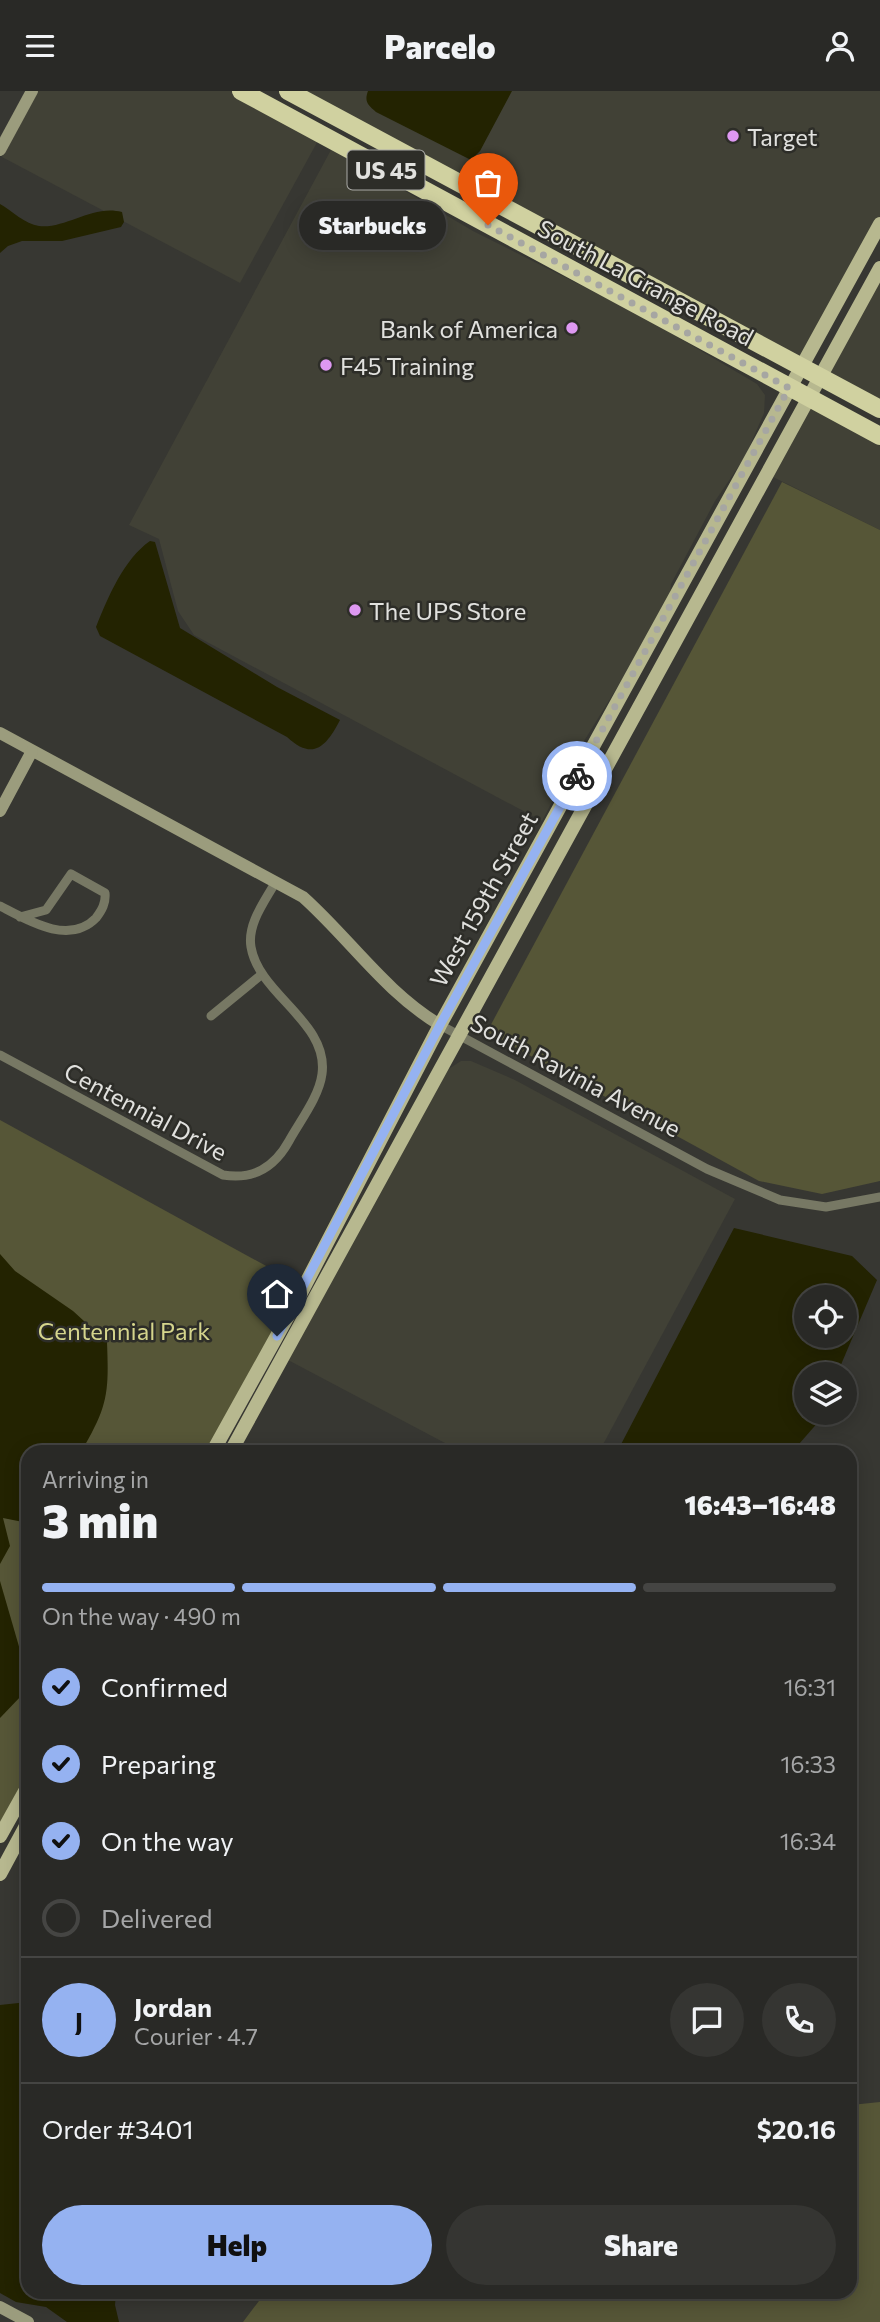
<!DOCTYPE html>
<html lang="en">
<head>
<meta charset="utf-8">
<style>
  body { margin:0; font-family:Commissioner,sans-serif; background:#353532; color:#f1f3f6; height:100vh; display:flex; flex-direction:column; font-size:26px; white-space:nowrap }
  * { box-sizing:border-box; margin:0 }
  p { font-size:23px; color:#a5a6a7 }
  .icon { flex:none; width:38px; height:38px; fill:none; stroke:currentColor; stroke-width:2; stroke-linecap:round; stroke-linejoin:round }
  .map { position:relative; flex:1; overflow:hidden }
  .panel { position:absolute; left:21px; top:1354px; width:836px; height:854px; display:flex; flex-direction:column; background:#292926; border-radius:21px; box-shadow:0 4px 18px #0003,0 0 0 2px #454543 }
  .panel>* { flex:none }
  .buttons { position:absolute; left:794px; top:1194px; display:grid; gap:14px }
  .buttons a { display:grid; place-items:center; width:63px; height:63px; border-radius:50%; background:#292926; box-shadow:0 4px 18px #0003,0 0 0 2px #454543; font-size:35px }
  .pin { position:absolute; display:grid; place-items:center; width:60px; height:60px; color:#fff; margin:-72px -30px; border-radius:50% 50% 50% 0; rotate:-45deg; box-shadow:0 0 7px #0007 }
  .pin .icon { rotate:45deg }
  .courier { position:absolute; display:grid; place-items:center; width:70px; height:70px; margin:-35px; border:5px solid #95b2f1; border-radius:50%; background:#fff; color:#222; box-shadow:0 2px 9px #0007 }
  .bubble { position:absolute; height:49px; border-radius:24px; background:#292926; box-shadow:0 4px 18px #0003,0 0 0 2px #454543; font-size:23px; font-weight:800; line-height:49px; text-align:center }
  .head em { font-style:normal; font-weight:800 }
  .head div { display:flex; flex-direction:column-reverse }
  .head { display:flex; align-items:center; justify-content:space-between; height:119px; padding:0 21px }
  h1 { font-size:46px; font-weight:800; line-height:52px }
  .bar { display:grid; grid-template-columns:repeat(4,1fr); gap:10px 7px; align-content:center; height:84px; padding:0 21px }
  .bar i { height:9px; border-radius:5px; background:#454543 }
  .bar .selected { background:#95b2f1 }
  .bar p { grid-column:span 4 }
  .line { display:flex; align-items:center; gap:18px; padding:0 21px; border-top:2px solid #454543 }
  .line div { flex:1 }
  .round { display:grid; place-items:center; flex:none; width:74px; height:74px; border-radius:37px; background:#353532 }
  ol { padding:0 21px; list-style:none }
  li { display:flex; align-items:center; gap:21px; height:77px }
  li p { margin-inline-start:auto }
  li .icon { padding:7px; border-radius:50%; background:#95b2f1; color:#111; stroke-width:4 }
  li:last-child { color:#a5a6a7 }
  li i { width:38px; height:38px; border:4px solid #454543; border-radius:50% }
  .cta { display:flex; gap:14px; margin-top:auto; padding:14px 21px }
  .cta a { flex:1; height:80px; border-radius:42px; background:#95b2f1; color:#111; font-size:28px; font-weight:800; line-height:80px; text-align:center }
  .cta a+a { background:#353532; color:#f1f3f6 }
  header { display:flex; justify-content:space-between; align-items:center; height:91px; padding:0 21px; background:#292926; font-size:32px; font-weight:800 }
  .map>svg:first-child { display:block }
  .built { fill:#414136 }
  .green { fill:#565637 }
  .water { fill:#232301; fill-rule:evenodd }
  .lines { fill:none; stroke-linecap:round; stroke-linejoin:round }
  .street { stroke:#777864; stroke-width:9 }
  .secondary { stroke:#9b9c7d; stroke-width:12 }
  .primary { stroke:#b7b88f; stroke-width:14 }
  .highway { stroke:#d0d1a0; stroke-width:18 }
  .done { stroke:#a6a6a2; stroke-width:7; stroke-dasharray:0 12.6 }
  .route { stroke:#95b2f1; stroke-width:9 }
  .poi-dot { fill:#de98f2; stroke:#2d2d28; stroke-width:2.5 }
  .labels { text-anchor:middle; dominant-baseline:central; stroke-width:5; stroke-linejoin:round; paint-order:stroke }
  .shield { fill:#2d2d28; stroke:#ababa7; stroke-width:2 }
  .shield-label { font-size:23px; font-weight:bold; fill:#e1e1de }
  .poi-label { font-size:24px; fill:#e1e1de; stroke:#2d2d28; text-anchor:start }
  .street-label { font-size:24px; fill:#e1e1de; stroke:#2d2d28 }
  .park-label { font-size:24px; fill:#d5d58c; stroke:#2d2d28 }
</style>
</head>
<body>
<header><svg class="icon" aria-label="menu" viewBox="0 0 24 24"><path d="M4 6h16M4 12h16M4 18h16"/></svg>Parcelo<svg class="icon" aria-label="person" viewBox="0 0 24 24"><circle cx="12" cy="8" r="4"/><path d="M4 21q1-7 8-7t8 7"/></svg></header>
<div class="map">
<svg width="880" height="2231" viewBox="0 0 880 2231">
  <rect width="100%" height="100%" fill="#373732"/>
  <g class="built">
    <path d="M37,0H232L320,46L240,192L2,66Z"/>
    <path d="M293,0H880V126L799,272Z"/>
    <path d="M332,57L473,140L642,225L757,293L765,304L764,322L745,366L715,410L671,493L670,503L639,561L584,650L542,730L194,544L178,520L159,448L129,434Z"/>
    <path d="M880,181V315L824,285Z"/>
    <path d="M810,311L880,348V439L769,384Z"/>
    <path d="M461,970H471L515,989L735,1108L599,1361H462L288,1269L447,979Z"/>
  </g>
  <g class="green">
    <path d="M782,391L880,439V1090L822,1103L759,1090L487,941Z"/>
    <path d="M0,1029L299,1193L207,1361L28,1362V1683L0,1734Z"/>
    <path d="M880,2011V2231H243L265,2202H850L851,2014Z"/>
  </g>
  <g class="water">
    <path d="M368,0H512L480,60L471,69L376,21C368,14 364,11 368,0Z"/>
    <path d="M0,113C12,120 25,133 39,135C66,138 93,113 122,121L124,131L121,136L62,150H22L8,155L0,162Z"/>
    <path d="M150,450L155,451L180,537L277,596L340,629C326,656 313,670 287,646L100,545L96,536C108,506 124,468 150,450Z"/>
    <path d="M734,1137L852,1165L877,1189L837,1283H807V1321H823L820,1329L792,1361H617ZM807,1206H845V1244H807Z"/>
    <path d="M0,1163L15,1180L73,1220L107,1251C109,1303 108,1315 81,1361L28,1362V1432L3,1427L10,1455L0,1473Z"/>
    <path d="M0,1490L20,1559L23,1603L0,1627Z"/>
    <path d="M28,1911V2202H116L115,2214L119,2231H67L46,2216L16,2211L0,2202V1914Z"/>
  </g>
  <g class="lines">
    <g class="street">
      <path d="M0,815C27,829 69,855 96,827C102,819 106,812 105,802L71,783L46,819L20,826"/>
      <path d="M211,925L261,884"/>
      <path d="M440,934L707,1078L780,1109L826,1116L880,1106"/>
      <path d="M0,964L223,1084C253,1089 274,1077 289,1050C300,1030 319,1006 322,983C329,931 259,904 251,856C247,833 265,810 275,792"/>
    </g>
    <g class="secondary">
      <path d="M0,59L32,0"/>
      <path d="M0,642L303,806C350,848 385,901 440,934"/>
      <path d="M0,720L32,660"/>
      <path d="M0,2216L28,2231"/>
    </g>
    <g class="primary">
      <path d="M212,1362L303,1198L440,934L880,133"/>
      <path d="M230,1362L880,177"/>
      <path d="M0,1745L28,1695"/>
      <path d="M0,1783L28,1731"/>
    </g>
    <g class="highway">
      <path d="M241,0L880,345"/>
      <path d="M288,0L880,318"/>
    </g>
  </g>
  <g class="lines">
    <path class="done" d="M488,134L789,297L577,685"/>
    <path class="route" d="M277,1245L440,934L577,685"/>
  </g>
  <g class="poi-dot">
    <circle cx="733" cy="45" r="7"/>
    <circle cx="572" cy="237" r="7"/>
    <circle cx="326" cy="274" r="7"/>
    <circle cx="355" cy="519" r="7"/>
  </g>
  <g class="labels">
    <rect class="shield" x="347.5" y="59.5" width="77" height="39" rx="5"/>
    <g class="shield-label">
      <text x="386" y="79">US 45</text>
    </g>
    <g class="poi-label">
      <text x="747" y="45">Target</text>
      <text x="558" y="237" text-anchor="end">Bank of America</text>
      <text x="340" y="274">F45 Training</text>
      <text x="369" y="519">The UPS Store</text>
    </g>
    <g class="street-label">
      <text transform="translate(646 191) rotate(28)">South La Grange Road</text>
      <text transform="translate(483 808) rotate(-61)">West 159th Street</text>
      <text transform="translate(576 984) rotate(28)">South Ravinia Avenue</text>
      <text transform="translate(146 1020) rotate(28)">Centennial Drive</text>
    </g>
    <g class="park-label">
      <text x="124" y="1239">Centennial Park</text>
    </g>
  </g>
</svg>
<div class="buttons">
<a><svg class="icon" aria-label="locate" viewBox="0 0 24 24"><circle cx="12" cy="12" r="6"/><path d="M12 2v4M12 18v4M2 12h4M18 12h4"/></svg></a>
<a><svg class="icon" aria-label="layers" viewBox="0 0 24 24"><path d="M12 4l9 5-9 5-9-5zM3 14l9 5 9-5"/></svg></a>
</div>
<div class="pin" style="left:488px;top:134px;background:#ea580c"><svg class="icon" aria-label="bag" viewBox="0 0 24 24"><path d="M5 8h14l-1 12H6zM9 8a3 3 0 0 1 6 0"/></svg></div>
<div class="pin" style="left:277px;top:1245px;background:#1f2937"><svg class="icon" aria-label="home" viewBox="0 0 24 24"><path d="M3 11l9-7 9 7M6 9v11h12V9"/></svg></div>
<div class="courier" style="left:577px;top:685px"><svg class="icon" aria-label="bike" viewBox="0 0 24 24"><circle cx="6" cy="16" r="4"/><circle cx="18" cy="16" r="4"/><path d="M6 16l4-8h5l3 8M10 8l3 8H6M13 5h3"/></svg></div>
<div class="bubble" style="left:299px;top:110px;width:147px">Starbucks</div>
<section class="panel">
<div class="head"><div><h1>3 min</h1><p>Arriving in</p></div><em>16:43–16:48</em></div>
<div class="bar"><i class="selected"></i><i class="selected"></i><i class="selected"></i><i></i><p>On the way · 490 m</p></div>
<ol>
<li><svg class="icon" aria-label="check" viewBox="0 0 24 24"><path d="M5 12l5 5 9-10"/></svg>Confirmed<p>16:31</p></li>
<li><svg class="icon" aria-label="check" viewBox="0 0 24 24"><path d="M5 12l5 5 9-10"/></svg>Preparing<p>16:33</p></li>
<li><svg class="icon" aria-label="check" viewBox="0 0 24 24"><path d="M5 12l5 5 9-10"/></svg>On the way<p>16:34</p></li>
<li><i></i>Delivered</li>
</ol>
<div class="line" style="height:126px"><b class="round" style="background:#95b2f1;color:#111">J</b><div><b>Jordan</b><p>Courier · 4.7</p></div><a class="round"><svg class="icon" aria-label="chat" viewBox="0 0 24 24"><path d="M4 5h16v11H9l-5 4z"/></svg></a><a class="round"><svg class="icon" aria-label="phone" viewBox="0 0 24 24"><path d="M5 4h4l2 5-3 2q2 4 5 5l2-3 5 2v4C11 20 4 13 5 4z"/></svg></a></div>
<div class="line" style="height:91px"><div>Order #3401</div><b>$20.16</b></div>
<div class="cta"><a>Help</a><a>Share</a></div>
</section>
</div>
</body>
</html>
